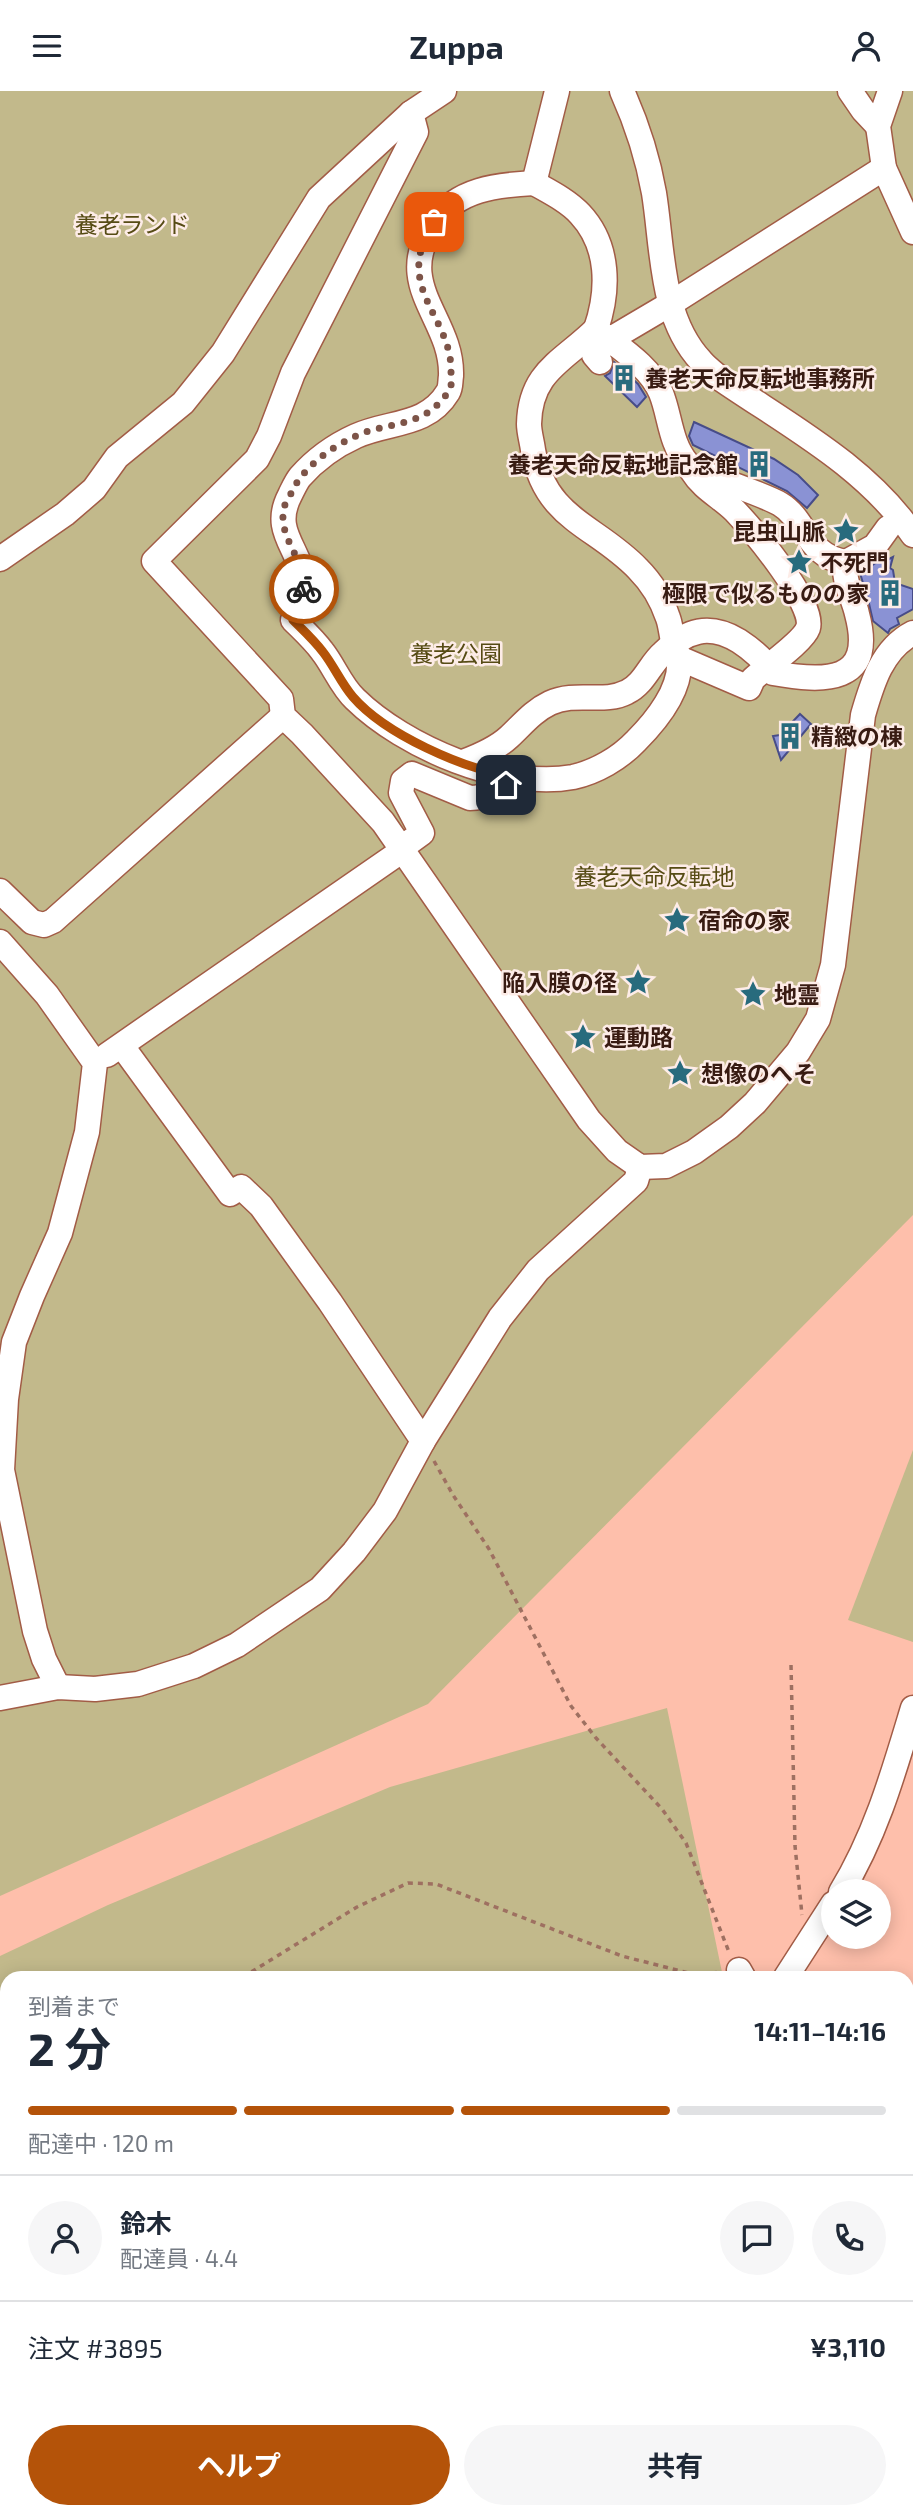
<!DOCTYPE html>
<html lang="ja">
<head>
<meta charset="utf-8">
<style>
  body { margin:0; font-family:"Exo 2","Noto Sans JP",sans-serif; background:#f6f6f7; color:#1f2937; height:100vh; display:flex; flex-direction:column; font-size:26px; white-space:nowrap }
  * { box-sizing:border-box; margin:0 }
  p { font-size:23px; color:#747a83 }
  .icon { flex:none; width:38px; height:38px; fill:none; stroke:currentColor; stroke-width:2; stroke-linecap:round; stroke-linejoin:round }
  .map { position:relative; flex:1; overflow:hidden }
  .sheet { position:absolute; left:0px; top:1880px; width:914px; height:548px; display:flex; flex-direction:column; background:#fff; border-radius:21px 21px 0 0; box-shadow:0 4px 18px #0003 }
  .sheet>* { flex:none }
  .buttons { position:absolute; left:821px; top:1788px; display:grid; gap:14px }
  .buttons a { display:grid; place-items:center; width:70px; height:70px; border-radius:50%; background:#fff; box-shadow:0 4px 18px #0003; font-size:35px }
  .pin { position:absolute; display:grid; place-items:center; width:60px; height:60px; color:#fff; margin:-30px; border-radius:14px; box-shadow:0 4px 10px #0006 }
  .courier { position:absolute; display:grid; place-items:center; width:70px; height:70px; margin:-35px; border:5px solid #b45309; border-radius:50%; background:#fff; color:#222; box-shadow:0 2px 9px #0007 }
  .overview em { font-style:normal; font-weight:700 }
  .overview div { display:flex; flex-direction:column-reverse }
  .overview { display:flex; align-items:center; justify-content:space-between; height:119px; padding:0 28px }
  h1 { font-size:46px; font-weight:700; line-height:52px }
  .bar { display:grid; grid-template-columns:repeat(4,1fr); gap:10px 7px; align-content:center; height:84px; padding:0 28px }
  .bar i { height:9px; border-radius:5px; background:#e0e1e3 }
  .bar .on { background:#b45309 }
  .bar p { grid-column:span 4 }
  .line { display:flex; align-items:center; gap:18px; padding:0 28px; border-top:2px solid #e0e1e3 }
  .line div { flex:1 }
  .round { display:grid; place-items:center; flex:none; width:74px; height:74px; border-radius:37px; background:#f6f6f7 }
  .primary-button { display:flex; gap:14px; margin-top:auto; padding:14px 28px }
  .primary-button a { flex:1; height:80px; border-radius:42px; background:#b45309; color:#fff; font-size:28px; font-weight:700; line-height:80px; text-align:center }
  .primary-button a+a { background:#f6f6f7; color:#1f2937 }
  header { display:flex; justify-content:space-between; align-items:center; height:91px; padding:0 28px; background:#fff; font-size:32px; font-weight:700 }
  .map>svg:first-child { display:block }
  .green { fill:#c2b98b }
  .building { fill:#8a92d4; stroke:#474c88; stroke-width:2 }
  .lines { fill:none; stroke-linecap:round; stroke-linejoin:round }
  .minor-casing { stroke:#a25c46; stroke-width:27 }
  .path { stroke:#9e7061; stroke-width:3.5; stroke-dasharray:5 5; stroke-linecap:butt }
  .minor { stroke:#fff; stroke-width:24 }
  .done { stroke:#7d5448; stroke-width:7; stroke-dasharray:0 12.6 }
  .route { stroke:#b45309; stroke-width:9 }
  .labels { text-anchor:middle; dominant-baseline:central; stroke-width:5; stroke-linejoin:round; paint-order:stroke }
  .park-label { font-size:23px; fill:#564b14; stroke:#fdece7 }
  .poi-label { font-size:23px; font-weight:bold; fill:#381b12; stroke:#fdece7; text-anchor:start }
</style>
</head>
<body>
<header><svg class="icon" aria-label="menu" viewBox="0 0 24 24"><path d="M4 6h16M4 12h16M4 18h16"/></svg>Zuppa<svg class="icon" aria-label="person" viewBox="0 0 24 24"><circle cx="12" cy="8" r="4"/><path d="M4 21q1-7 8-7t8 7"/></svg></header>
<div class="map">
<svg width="913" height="2426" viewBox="0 0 913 2426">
  <rect width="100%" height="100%" fill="#febfab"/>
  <g class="green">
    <path d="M0,0H913V1124L428,1613L0,1805Z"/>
    <path d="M913,1359V1551L848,1529Z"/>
    <path d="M667,1617L723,1886H7V2420H845L846,2426H0V1865L108,1814L390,1696Z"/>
  </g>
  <g class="building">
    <path d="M614,271L638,293L646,306L637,316L605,285L610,282Z"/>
    <path d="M694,331L774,368L798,384L818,404L807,417L787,400L693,354L689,345Z"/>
    <path d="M893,466L890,477L893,479L895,492L913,498V518L897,527L899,533L890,538L888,542L873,530L867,504L868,500L865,499L860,482L882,468L883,471Z"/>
    <path d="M800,623L811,633L781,669L773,645L780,644Z"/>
  </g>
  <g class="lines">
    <defs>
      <g id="minor">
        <path d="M557,0L534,92C550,101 568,110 580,123C610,155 609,200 596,238C618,256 650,275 661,302C670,324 670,352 687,372C698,384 760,401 780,413C807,429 806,465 846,471"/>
        <path d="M622,0C636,31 648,68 654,102C663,158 660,226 701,270C707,277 714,282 721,288C788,334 866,375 913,444"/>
        <path d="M850,0L863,19L878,35"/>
        <path d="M890,0L878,35L884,77L913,141"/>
        <path d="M411,22L416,41L293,282L269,345L257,368L154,470L281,608L283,625L302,643L383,731L589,1029L617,1060L640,1076L666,1075L694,1061L729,1036L755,1012L798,961L818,928L833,874L863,624C872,593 882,558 913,542"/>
        <path d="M534,92C497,94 457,98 435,131C391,195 453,226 451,285C450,291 451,296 448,301C427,336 389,330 356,345C336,354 315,369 300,386C296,391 293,398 290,404C271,440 299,456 304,489C307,503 300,517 293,529C303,539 314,549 322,560C334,575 341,595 355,608C404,656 504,699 573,686C596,681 620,667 636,650C656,630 682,598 679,568C679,563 675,558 674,553C671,544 671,535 668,527C662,509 651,491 638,478C596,434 545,429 533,359C532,351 529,341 529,333C530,280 564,270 596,238"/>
        <path d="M600,271L594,264L609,249L670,213L884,77"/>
        <path d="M0,468L65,423L94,398L117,366L183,312L223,262L319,107L411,22L444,0"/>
        <path d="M679,567L749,597L753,588C766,576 803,551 808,537C816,513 752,438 735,420C721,406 703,398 692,380"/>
        <path d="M463,671C479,665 496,658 509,646C522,634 533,620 550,612C576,600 604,613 627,601C644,593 650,573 663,562C687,539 709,532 739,550C753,559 763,568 773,582C823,591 876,594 857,523C853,505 842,489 846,471L875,455L888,437"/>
        <path d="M411,750L422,742L401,702L403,690L412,683L470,707C485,707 504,698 511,685"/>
        <path d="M0,800L32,831L44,834L53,830L283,625"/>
        <path d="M0,851L47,904L95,972L87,1041L60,1142L32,1205L14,1251L6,1308L2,1379L35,1540L44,1568L58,1596"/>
        <path d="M122,955L230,1103L241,1096L261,1115L330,1211L423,1350"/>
        <path d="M107,964L403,759"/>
        <path d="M0,1607L58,1596L95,1598L138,1593L194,1575L237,1554L320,1498L354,1461L385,1420L423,1350L500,1227L538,1179L636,1090L640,1076"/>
        <path d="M841,1801C876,1744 894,1680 913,1617"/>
        <path d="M739,1879L743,1886"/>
        <path d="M786,1886L833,1813"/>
        <path d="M906,2234L913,2241"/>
        <path d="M906,2408L913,2416"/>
      </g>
    </defs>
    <use href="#minor" class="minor-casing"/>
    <g class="path">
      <path d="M434,1370L453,1404L489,1458L571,1615L596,1647L662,1718L686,1752L729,1861"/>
      <path d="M791,1574L795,1755L802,1824"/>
      <path d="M243,1886L357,1816L408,1792L436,1793L622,1865L696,1884L720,1881"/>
      <path d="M906,2147L913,2142"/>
    </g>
    <use href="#minor" class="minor"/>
  </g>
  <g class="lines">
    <path class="done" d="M304,498C307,470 277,447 284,417C285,411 291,404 293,398C306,374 333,355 358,344C386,332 419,335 440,311C443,307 449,302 450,298C452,294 451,287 451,282C453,225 391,197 434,131"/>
    <path class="route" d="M304,498L303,511L293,529C303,539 314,549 323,561C334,575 341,592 353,606C385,643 463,678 511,685L506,694"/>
  </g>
  <defs>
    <symbol id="building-bare" viewBox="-9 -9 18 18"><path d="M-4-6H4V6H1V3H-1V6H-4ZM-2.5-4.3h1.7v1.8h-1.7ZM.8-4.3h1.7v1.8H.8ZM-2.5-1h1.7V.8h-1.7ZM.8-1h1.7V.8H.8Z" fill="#286b7d" stroke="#fdece7" stroke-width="2.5" paint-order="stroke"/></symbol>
    <symbol id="sight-bare" viewBox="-9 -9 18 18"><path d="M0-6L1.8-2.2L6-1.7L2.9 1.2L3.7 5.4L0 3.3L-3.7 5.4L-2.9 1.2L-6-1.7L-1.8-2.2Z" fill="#286b7d" stroke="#fdece7" stroke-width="2.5" paint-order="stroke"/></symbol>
  </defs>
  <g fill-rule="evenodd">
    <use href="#building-bare" x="605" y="268" width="38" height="38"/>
    <use href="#building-bare" x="740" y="354" width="38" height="38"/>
    <use href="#sight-bare" x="827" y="421" width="38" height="38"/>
    <use href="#sight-bare" x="780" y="452" width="38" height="38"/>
    <use href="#building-bare" x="871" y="483" width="38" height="38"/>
    <use href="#building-bare" x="771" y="626" width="38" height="38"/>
    <use href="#sight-bare" x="658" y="810" width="38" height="38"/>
    <use href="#sight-bare" x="619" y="872" width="38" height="38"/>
    <use href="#sight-bare" x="734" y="884" width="38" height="38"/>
    <use href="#sight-bare" x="564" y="927" width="38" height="38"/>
    <use href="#sight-bare" x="661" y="963" width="38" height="38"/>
  </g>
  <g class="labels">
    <g class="park-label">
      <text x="132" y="133">養老ランド</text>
      <text x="456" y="562">養老公園</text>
      <text x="654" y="785">養老天命反転地</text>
    </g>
    <g class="poi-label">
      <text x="645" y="287">養老天命反転地事務所</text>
      <text x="738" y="373" text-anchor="end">養老天命反転地記念館</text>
      <text x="825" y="440" text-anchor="end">昆虫山脈</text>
      <text x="820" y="471">不死門</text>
      <text x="869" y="502" text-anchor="end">極限で似るものの家</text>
      <text x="811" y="645">精緻の棟</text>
      <text x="698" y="829">宿命の家</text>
      <text x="617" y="891" text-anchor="end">陥入膜の径</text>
      <text x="774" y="903">地霊</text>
      <text x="604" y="946">運動路</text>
      <text x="701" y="982">想像のへそ</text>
    </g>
  </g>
</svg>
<div class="buttons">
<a><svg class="icon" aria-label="layers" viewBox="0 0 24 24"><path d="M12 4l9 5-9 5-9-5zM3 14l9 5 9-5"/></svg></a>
</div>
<div class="pin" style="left:434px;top:131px;background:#ea580c"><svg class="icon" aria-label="bag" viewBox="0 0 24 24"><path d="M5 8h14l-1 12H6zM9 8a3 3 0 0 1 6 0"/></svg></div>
<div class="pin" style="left:506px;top:694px;background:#1f2937"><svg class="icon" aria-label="home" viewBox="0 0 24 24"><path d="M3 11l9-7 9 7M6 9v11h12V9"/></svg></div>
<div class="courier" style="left:304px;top:498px"><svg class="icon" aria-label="bike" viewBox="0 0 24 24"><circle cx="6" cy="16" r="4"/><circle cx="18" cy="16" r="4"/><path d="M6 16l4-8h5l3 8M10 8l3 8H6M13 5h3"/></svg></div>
<section class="sheet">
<div class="overview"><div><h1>2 分</h1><p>到着まで</p></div><em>14:11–14:16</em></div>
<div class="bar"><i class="on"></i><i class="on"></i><i class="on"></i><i></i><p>配達中 · 120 m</p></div>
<div class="line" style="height:126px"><a class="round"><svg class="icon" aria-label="person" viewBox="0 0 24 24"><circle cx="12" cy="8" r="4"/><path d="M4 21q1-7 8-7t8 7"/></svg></a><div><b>鈴木</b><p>配達員 · 4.4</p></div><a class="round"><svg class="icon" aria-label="chat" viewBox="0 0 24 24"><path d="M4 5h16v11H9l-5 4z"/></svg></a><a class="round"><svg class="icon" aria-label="phone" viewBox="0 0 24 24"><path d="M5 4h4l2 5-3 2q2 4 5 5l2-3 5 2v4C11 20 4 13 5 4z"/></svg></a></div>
<div class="line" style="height:91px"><div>注文 #3895</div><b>¥3,110</b></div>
<div class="primary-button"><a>ヘルプ</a><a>共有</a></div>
</section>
</div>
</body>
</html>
